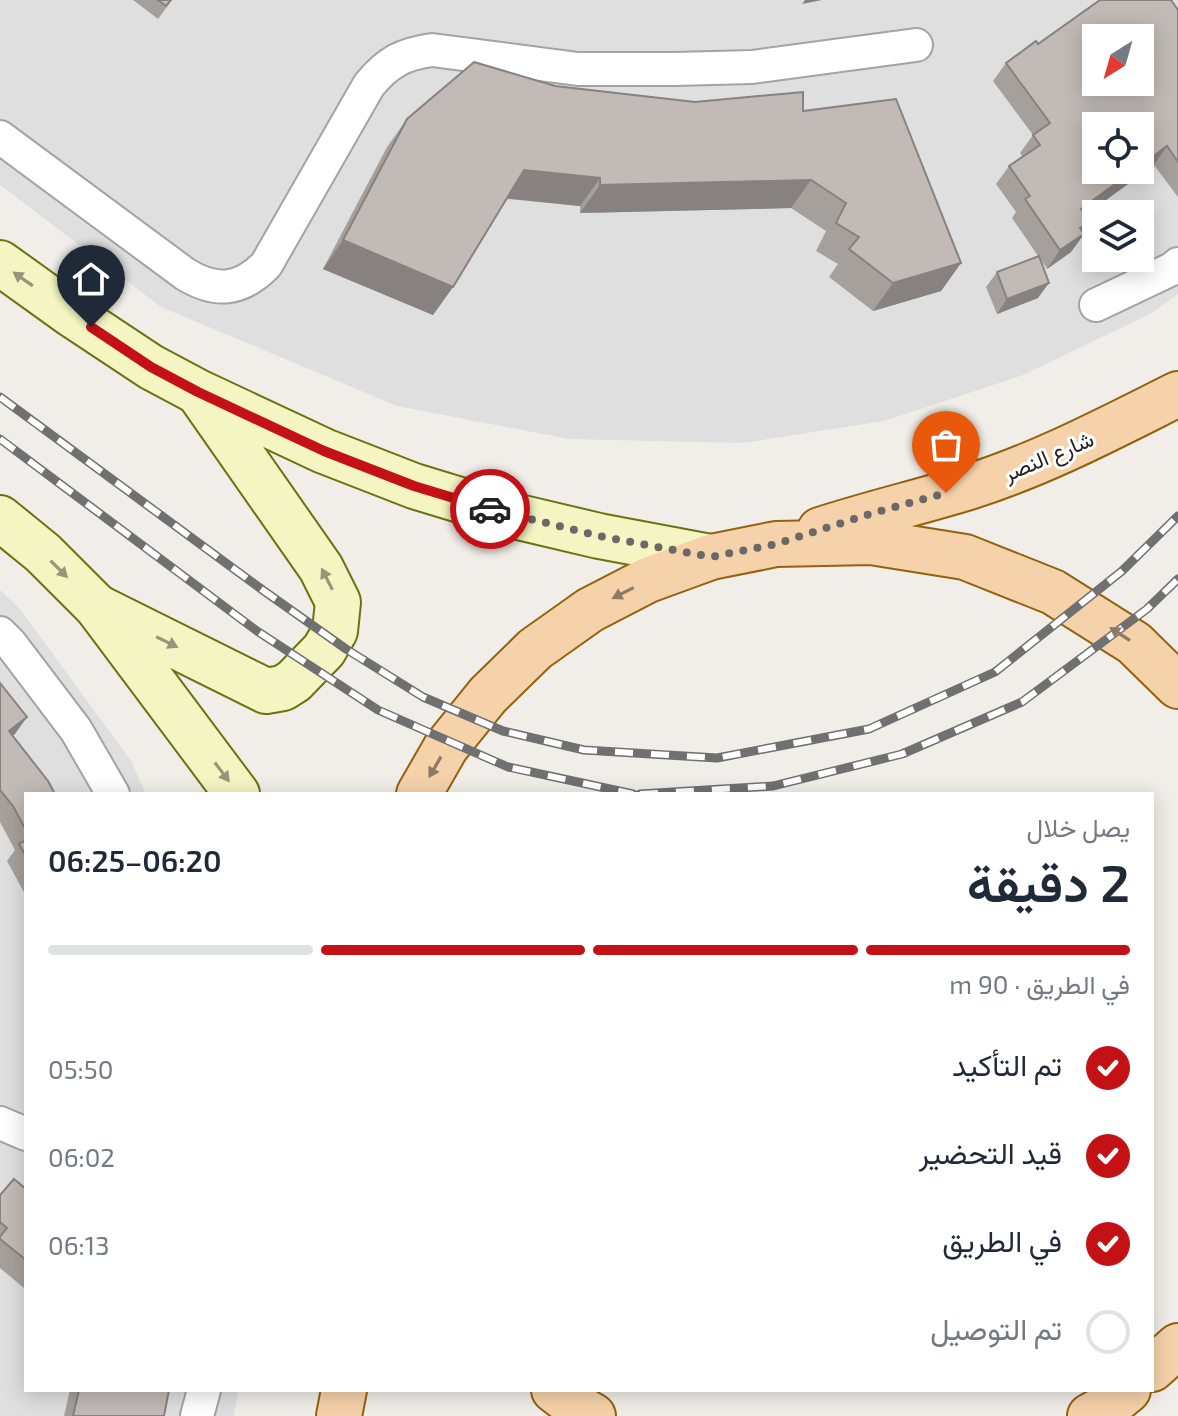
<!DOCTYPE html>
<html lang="ar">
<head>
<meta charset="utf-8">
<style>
  body { margin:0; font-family:"Exo 2",Vazirmatn,sans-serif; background:#f6f6f7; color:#1f2937; direction:rtl; height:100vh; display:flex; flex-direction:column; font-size:30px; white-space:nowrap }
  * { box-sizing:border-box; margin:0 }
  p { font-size:26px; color:#747a83 }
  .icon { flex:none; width:44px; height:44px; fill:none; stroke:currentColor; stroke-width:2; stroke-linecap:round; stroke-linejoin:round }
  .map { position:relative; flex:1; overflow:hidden; direction:ltr }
  .details { position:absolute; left:24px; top:792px; width:1130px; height:600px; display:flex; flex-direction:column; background:#fff; border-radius:0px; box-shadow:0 4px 20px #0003; direction:rtl }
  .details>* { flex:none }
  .needle { width:52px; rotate:217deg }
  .buttons { position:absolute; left:1082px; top:24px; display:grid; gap:16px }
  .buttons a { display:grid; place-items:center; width:72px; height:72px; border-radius:0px; background:#fff; box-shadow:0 4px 20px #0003; font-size:40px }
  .pin { position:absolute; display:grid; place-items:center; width:68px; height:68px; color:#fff; margin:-82px -34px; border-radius:50% 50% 50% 0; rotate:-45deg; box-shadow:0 0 8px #0007 }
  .pin .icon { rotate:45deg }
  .courier { position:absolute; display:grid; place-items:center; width:80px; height:80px; margin:-40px; border:6px solid #c31116; border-radius:50%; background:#fff; color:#222; box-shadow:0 2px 10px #0007 }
  .overview em { font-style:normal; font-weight:600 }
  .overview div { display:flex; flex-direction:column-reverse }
  .overview { display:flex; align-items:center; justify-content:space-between; height:136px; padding:0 24px }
  h1 { font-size:52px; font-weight:600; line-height:60px }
  .bar { display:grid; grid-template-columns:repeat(4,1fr); gap:12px 8px; align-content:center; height:96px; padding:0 24px }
  .bar i { height:10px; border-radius:6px; background:#e0e1e3 }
  .bar .current { background:#c31116 }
  .bar p { grid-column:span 4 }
  ol { padding:0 24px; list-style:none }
  li { display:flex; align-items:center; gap:24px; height:88px }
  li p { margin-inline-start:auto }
  li .icon { padding:8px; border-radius:50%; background:#c31116; color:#fff; stroke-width:4 }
  li:last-child { color:#747a83 }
  li i { width:44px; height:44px; border:4px solid #e0e1e3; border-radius:50% }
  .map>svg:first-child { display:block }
  .residential { fill:#e0dfdf; fill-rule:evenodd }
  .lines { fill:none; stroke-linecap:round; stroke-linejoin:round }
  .minor-casing { stroke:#a3a3a3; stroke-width:36 }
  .secondary-casing { stroke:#6b730e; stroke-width:48 }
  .primary-casing { stroke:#93620d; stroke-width:48 }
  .minor { stroke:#fff; stroke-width:32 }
  .secondary { stroke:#f4f5c3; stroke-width:44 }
  .primary { stroke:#f5d2aa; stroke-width:44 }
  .rail-casing { stroke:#707070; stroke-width:9 }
  .rail { stroke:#fff; stroke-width:6; stroke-dasharray:18; stroke-linecap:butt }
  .wall { fill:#a6a09d }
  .shaded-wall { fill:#87827f }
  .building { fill:#c1bab6; stroke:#87827f; stroke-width:2; fill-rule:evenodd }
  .oneway { fill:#96967b }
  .oneway2 { fill:#8c7a66 }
  .done { stroke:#6a6968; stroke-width:8; stroke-dasharray:0 14.4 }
  .route { stroke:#c31116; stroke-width:10 }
  .labels { text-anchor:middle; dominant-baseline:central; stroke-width:6; stroke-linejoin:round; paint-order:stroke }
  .street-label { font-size:22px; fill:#222; stroke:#fff }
</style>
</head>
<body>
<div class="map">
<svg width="1178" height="1416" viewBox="0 0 1178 1416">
  <rect width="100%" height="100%" fill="#f1eee9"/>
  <g class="residential">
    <path d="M0,0H1178V294L1152,313L1023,375L884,421L743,443L569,439L397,406L161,307L0,185ZM1096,38H1140V82H1096ZM1096,126H1140V170H1096ZM1096,214H1140V258H1096Z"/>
    <path d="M0,590L20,609L131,761L146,794H26V1390H238L234,1416H0Z"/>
  </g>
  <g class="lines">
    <defs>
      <g id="minor">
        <path d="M0,137L185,274C216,293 240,291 266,265L369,85C388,62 403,54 432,50L578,69H674L752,67L916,45"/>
        <path d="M1096,305L1172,269L1178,264"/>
        <path d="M0,633L10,643L76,730L113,794"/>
        <path d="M0,1123L26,1134"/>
        <path d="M197,1416L204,1390"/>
      </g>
      <g id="secondary">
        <path d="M0,263L71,314L151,367L198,392L324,451L414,486L506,514L599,536L711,557"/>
        <path d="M0,518L43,553L97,607L237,794"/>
        <path d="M97,607L266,691L283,688L294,681L324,650L335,631L338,602L321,568L200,395"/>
      </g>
      <g id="primary">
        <path d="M820,530C869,514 920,502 969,487C1042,464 1110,428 1178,394"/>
        <path d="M419,794L446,747L488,695L535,649L590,610L648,580L711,557L776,544L871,542L965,557L1053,592L1134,643L1178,686"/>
        <path d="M1152,1369L1178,1346"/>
        <path d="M554,1390L571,1403L593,1416"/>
        <path d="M339,1416L344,1390"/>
        <path d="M1090,1416L1110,1405L1128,1390"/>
      </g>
    </defs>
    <use href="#minor" class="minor-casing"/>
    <use href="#secondary" class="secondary-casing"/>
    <use href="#primary" class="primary-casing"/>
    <use href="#minor" class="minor"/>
    <use href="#secondary" class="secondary"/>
    <use href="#primary" class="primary"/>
    <defs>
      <g id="rail">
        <path d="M0,397L264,591L346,649L423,697L503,731L584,750L717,758L869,729L995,672L1122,571L1178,516"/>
        <path d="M0,439L257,631L378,710L508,767L633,794"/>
        <path d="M640,794L773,786L902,754L1022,702L1147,609L1178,579"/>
      </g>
    </defs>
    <use href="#rail" class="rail-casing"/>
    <use href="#rail" class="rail"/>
  </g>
  <g class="wall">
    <path d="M133,0H172L158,19Z"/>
    <path d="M1178,10V197L1154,165L1085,215L1090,222L1082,232L1084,234L1071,252L1047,269L1040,258L1038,298L997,314L986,287L997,272L1038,256L1012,218L1016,212L996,184L1009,166L1023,157L1020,153L1033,135L993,81L1006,63Z"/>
    <path d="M695,102L803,111L961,263L941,291L873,311L829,277L838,264L816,251L826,231L791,208L580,213V206L507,199L453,287L433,315L323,269L387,147L407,119Z"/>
    <path d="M0,683L27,717L12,736L26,794V896L7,861L15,850L0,822Z"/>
    <path d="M26,1189V1286L24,1288L0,1268V1195Z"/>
    <path d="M70,1390H169L164,1416H64Z"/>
  </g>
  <g class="shaded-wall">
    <path d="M805,0H822L802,4Z"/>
    <path d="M1167,146L1154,165L1068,228L1081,209L1134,170H1140V166Z"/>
    <path d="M524,170L600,178L580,206L504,198Z"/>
    <path d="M811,180L791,208L580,213L600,185Z"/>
    <path d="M1090,222L1079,237L1084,234L1071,252L1047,269L1060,250L1080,228Z"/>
    <path d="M343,240L453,287L433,315L323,269Z"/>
    <path d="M961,263L941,291L873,311L893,283Z"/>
    <path d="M1049,283L1038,298L997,314L1007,299Z"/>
    <path d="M27,717L15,734L0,746L9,731Z"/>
  </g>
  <g class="building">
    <path d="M158,0H171L166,6Z"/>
    <path d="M1100,0H1171L1178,10V162L1167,146L1140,166V126H1096V170H1134L1081,209L1090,222L1080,228L1084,234L1060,250L1025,199L1030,196L1009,166L1040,145L1033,135L1050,123L1006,63L1036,41L1038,44ZM1096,38H1140V82H1096Z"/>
    <path d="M474,62L555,86L695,102L803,92V111L896,99L961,263L893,283L849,249L859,237L836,223L846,203L811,180L600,185V178L524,170L453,287L343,240L407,119Z"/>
    <path d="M1039,256L1049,283L1007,299L997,272Z"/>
    <path d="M0,683L27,717L9,731L48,781L55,794H26V830L13,806L0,790Z"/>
    <path d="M26,840V856L19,844Z"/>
    <path d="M14,1179L26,1189V1260L0,1239V1237L7,1228L0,1222V1195Z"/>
    <path d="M79,1390H169L164,1416H73Z"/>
  </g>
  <defs><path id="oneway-solid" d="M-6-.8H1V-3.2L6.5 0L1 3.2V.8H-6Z" transform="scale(2)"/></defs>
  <g class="oneway">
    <use href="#oneway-solid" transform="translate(23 279) rotate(-145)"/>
    <use href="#oneway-solid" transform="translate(59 569) rotate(45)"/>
    <use href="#oneway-solid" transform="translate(327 579) rotate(-117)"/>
    <use href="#oneway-solid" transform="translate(167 642) rotate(26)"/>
    <use href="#oneway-solid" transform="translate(222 772) rotate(53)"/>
  </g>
  <g class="oneway2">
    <use href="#oneway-solid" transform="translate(623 593) rotate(153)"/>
    <use href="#oneway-solid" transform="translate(1120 634) rotate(-147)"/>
    <use href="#oneway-solid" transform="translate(435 767) rotate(120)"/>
  </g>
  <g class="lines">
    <path class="done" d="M490,509L599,536L711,557L776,544L873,513L946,493"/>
    <path class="route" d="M91,327L151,367L198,392L324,451L414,486L490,509"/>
  </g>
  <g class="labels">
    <g class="street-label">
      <text transform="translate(1048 455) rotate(-23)">شارع النصر</text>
    </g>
  </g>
</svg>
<div class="buttons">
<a><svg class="needle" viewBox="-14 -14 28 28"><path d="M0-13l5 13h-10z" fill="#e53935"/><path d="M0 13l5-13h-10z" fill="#747a83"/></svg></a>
<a><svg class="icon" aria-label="locate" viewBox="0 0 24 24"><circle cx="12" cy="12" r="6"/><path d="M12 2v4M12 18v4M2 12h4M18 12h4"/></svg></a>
<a><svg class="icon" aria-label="layers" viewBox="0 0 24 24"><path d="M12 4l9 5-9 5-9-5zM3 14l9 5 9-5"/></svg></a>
</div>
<div class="pin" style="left:946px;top:493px;background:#ea580c"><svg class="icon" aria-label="bag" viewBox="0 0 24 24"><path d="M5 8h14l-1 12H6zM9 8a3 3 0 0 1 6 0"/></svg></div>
<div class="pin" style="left:91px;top:327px;background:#1f2937"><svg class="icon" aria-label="home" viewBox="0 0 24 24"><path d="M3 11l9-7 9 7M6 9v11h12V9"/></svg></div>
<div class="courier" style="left:490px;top:509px"><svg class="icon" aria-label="car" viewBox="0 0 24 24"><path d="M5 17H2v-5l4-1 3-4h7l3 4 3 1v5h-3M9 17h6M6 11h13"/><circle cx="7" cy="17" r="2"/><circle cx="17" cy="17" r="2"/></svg></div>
<section class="details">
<div class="overview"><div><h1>2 دقيقة</h1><p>يصل خلال</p></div><em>06:20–06:25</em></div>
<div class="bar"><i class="current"></i><i class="current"></i><i class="current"></i><i></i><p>في الطريق · 90 m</p></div>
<ol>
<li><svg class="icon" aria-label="check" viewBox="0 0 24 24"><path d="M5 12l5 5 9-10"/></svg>تم التأكيد<p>05:50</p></li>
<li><svg class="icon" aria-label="check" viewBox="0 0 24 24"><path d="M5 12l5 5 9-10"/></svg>قيد التحضير<p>06:02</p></li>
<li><svg class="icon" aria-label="check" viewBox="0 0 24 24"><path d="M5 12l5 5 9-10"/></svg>في الطريق<p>06:13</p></li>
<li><i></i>تم التوصيل</li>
</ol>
</section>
</div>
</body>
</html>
